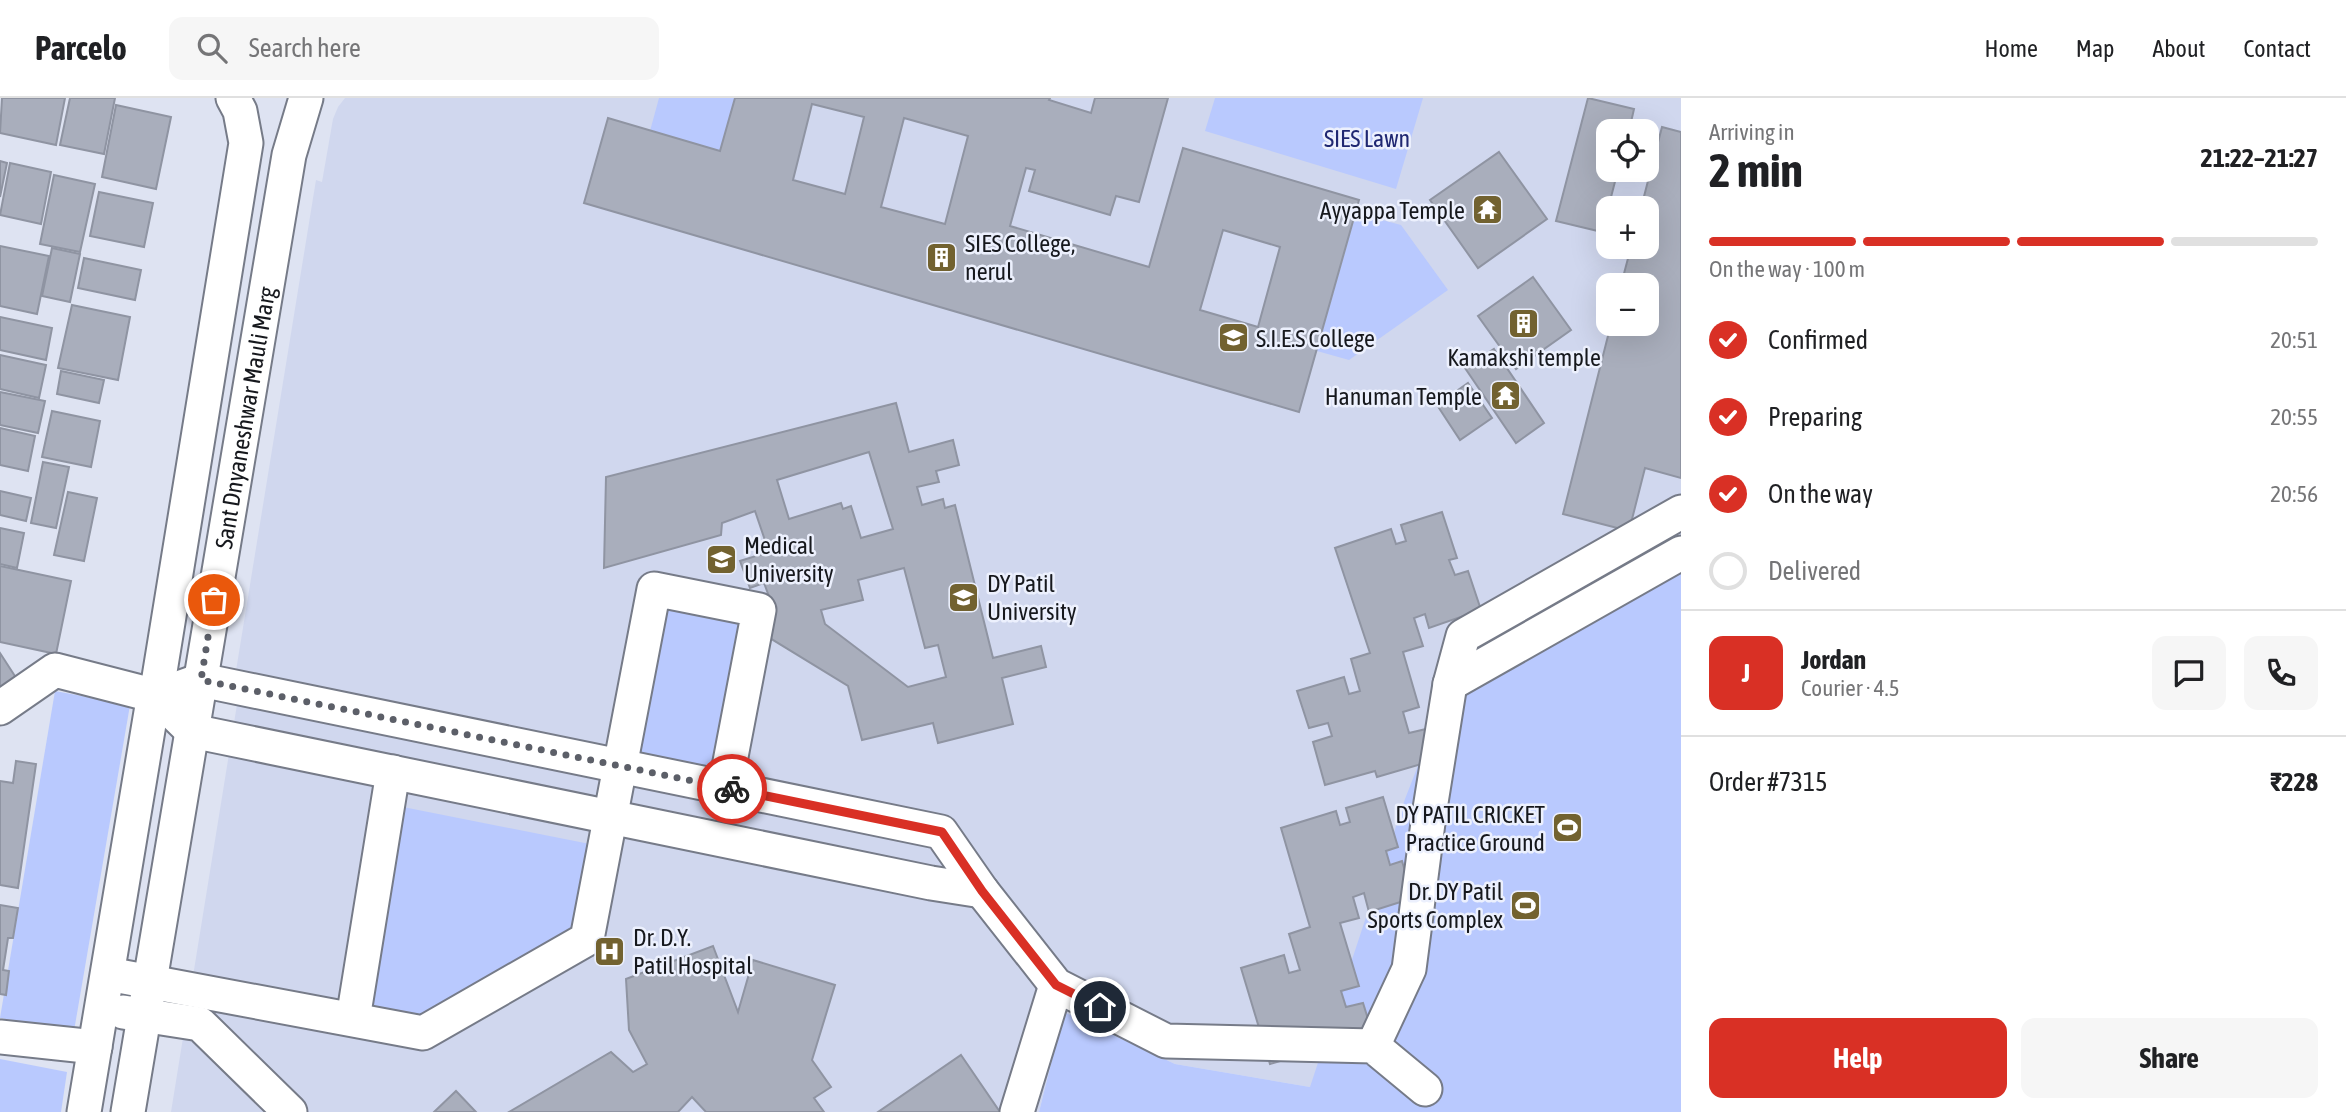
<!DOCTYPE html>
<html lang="en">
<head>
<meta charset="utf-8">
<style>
  body { margin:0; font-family:"Asap Condensed",sans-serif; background:#f6f6f6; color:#202124; height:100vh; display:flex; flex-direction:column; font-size:26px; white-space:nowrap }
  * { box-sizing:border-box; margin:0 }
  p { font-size:23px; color:#757577 }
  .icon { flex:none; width:38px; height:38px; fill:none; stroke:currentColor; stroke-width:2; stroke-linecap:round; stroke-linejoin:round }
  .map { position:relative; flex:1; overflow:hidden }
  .drawer { display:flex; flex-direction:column; background:#fff; width:665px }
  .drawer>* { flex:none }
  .tools { position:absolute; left:1596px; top:21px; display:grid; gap:14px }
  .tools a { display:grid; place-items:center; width:63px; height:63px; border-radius:14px; background:#fff; box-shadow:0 7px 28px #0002; font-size:35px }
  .pin { position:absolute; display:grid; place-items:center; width:60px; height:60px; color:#fff; margin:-30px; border:4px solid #fff; border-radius:50%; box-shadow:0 2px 7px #0007 }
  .courier { position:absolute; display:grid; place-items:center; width:70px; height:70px; margin:-35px; border:5px solid #d93025; border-radius:50%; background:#fff; color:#222; box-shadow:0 2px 9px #0007 }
  .headline em { font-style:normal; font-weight:700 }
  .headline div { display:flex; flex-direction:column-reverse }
  .headline { display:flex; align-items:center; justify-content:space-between; height:119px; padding:0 28px }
  h1 { font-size:46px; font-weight:700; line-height:52px }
  .bar { display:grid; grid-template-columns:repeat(4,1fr); gap:10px 7px; align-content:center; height:84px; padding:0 28px }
  .bar i { height:9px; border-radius:5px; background:#e0e0e0 }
  .bar .selected { background:#d93025 }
  .bar p { grid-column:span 4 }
  .line { display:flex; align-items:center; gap:18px; padding:0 28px; border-top:2px solid #e0e0e0 }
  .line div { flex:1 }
  .round { display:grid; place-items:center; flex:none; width:74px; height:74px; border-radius:14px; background:#f6f6f6 }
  ol { padding:0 28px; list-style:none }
  li { display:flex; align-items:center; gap:21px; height:77px }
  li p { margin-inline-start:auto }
  li .icon { padding:7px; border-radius:50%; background:#d93025; color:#fff; stroke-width:4 }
  li:last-child { color:#757577 }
  li i { width:38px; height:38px; border:4px solid #e0e0e0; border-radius:50% }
  .primary-button { display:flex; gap:14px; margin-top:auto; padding:14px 28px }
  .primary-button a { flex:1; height:80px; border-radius:14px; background:#d93025; color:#fff; font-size:28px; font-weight:700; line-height:80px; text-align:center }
  .primary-button a+a { background:#f6f6f6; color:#202124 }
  header { display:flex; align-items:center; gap:42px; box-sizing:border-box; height:98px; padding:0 35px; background:#fff; border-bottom:2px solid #e0e0e0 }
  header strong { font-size:33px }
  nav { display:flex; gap:38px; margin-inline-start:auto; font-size:24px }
  .search { width:490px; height:63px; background:#f6f6f6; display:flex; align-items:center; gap:18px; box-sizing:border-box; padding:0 24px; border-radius:14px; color:#757577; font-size:26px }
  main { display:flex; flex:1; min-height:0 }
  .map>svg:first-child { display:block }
  .built { fill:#d0d7ee; fill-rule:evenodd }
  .green { fill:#b9c9fe }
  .building { fill:#a9aebc; stroke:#8f94a2; stroke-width:2; fill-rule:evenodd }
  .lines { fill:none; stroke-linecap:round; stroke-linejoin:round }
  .minor-casing { stroke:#767b88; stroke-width:37 }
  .minor { stroke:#fff; stroke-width:33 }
  .done { stroke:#5c5f68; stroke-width:7; stroke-dasharray:0 12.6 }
  .route { stroke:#d93025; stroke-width:9 }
  .labels { text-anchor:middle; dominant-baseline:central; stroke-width:5; stroke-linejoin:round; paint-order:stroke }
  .park-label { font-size:24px; fill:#1f2772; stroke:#ecf0fd }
  .poi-label { font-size:24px; fill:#16181d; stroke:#ecf0fd; text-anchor:start }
  .street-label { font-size:24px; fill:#16181d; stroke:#ecf0fd }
</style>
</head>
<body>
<header>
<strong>Parcelo</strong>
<div class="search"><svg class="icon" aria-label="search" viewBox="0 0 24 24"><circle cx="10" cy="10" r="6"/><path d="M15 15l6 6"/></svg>Search here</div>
<nav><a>Home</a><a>Map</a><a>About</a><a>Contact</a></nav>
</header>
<main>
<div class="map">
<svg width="1681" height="1014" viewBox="0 0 1681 1014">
  <rect width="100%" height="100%" fill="#dee3f2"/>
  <path class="built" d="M345,0H1681V1014L1310,989L1175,966L1064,914L1039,1014H171L240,588L234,585L316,82L322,84L333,21L338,9ZM1608,33H1647V72H1608ZM1608,110H1647V149H1608ZM1608,187H1647V226H1608Z"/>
  <g class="green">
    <path d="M659,0H735L720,53L650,33Z"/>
    <path d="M1215,0H1423L1396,91L1205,33Z"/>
    <path d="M1356,115L1401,127L1448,192L1349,262L1317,253Z"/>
    <path d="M1681,455V1014H1039L1064,914L1175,966L1310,989L1405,701L1450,586Z"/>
    <path d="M654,491L759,512L725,690L620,667Z"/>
    <path d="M55,593L130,607L74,933L0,920Z"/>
    <path d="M388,706L605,749L587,841L423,935L353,921Z"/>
    <path d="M0,961L67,974L61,1014H0Z"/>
  </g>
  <g class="building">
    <path d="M2,0H65L56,47L0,35Z"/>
    <path d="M70,0H115L104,56L60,47Z"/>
    <path d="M735,0H1050L1049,2L1091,15L1095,0H1168L1139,104L1116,98L1110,117L1029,93L1035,72L1026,70L1010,128L1149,169L1183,50L1359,102L1299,314L584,105L608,20L720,53ZM812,6L864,19L845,96L793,82ZM904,20L968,38L945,126L881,109ZM1223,132L1280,149L1258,229L1200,212Z"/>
    <path d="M1588,0L1634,11L1629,33H1608V72H1618L1602,134L1556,123Z"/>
    <path d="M116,7L171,19L156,91L102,79Z"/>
    <path d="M1662,29L1681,34V380L1645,370L1629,433L1563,416L1611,226H1647V187H1621L1631,149H1647V110H1641Z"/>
    <path d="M1499,54L1547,121L1478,170L1430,102Z"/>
    <path d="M0,63L7,65L0,99Z"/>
    <path d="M10,65L51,74L41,126L0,117Z"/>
    <path d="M54,77L95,86L80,154L40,146Z"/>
    <path d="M99,94L153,105L144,149L90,138Z"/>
    <path d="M0,148L49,158L37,216L0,208Z"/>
    <path d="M52,150L80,156L70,204L42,198Z"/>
    <path d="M84,160L141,172L135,202L78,190Z"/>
    <path d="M1533,179L1571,232L1516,271L1478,218Z"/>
    <path d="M72,207L130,219L118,282L58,270Z"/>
    <path d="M0,219L52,230L46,262L0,252Z"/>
    <path d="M1494,251L1544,325L1516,345L1465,270Z"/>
    <path d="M0,257L46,267L39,300L0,291Z"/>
    <path d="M61,273L104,282L99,305L57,296Z"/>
    <path d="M1468,285L1492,320L1460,342L1437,307Z"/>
    <path d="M0,294L45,303L38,335L0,327Z"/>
    <path d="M896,305L909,354L953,342L959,367L936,373L939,384L917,389L922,407L943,401L945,410L955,407L993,560L1041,548L1046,569L1002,580L1013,626L938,645L933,625L862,642L848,588L760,534L774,512L764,485L750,490L740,463L769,454L755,413L722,425L721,437L604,470L606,379ZM869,354L893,431L861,440L851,408L843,411L841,405L789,421L777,382ZM904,470L925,550L938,547L946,579L908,589L825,526L821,512L863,502L858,482Z"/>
    <path d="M52,313L100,323L91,369L42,359Z"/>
    <path d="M0,330L35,338L28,373L0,367Z"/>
    <path d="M43,364L69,369L56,430L31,425Z"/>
    <path d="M0,393L31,400L26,423L0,417Z"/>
    <path d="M68,394L97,400L84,463L54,457Z"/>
    <path d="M1442,414L1457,460L1449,462L1455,477L1468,473L1481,512L1429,530L1425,516L1414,520L1423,548L1403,554L1419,609L1403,614L1409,635L1426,631L1435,662L1377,679L1375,673L1325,687L1313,644L1332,638L1328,625L1309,630L1297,593L1344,579L1349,596L1360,593L1351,561L1370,555L1335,450L1391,431L1396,446L1406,443L1401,427Z"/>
    <path d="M0,430L24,435L17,470L0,466Z"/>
    <path d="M0,468L71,483L56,556L0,544Z"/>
    <path d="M0,555L22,589L0,604Z"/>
    <path d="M16,663L36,666L18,790L0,787V683L13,685Z"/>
    <path d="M1383,699L1398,749L1386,753L1390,767L1402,763L1413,800L1369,814L1364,795L1353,799L1359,820L1340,825L1359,888L1341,893L1346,909L1363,905L1374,940L1319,952L1270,966L1241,870L1284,857L1289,875L1300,872L1289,836L1310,829L1281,730L1336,713L1340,727L1350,724L1346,710Z"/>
    <path d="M0,807L18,810L13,840H8L3,872L9,873L6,897L0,896Z"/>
    <path d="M713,848L738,914L753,862L835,887L812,962L831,989L814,1000L824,1014H706L692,999L678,1014H509L611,954L633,974L647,966L629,932L626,881Z"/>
    <path d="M961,957L1000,1014H878Z"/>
    <path d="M456,993L476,1014H434Z"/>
  </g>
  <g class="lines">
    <defs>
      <g id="minor">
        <path d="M1450,586L1681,455"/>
        <path d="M156,598L201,582L941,734L982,793L1056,887L1166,943L1373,948L1425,991"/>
        <path d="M0,610L55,572L156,598L192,633L931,785L982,793"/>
        <path d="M108,876L423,935L587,841L654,491L759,512L725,690"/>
        <path d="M123,914L200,926L290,1014"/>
        <path d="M353,921L393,674"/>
        <path d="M0,939L95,949"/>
        <path d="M1373,948L1409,871L1429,717L1450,586L1463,538L1681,414"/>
        <path d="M84,1014L152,608L156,598L246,45L240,13L233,0"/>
        <path id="s1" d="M128,1014L289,57L306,0"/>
        <path d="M1017,1014L1056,887"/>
      </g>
    </defs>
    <use href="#minor" class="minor-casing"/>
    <use href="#minor" class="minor"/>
  </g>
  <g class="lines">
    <path class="done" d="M214,502L201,582L732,691"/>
    <path class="route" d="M732,691L942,734L982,793L1056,887L1100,909"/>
  </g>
  <defs>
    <symbol id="temple-square" viewBox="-11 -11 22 22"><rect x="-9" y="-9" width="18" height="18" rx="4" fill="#726230" stroke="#ecf0fd"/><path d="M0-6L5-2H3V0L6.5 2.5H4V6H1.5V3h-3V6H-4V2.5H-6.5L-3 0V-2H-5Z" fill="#fff"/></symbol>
    <symbol id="building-square" viewBox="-11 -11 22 22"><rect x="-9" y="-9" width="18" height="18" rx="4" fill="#726230" stroke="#ecf0fd"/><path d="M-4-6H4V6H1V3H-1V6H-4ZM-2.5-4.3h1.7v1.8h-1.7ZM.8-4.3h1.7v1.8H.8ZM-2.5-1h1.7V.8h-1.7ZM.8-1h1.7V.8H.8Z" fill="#fff"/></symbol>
    <symbol id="university-square" viewBox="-11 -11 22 22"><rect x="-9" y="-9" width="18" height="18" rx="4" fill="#726230" stroke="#ecf0fd"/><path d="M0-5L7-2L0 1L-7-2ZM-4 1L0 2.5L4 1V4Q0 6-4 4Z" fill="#fff"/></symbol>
    <symbol id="stadium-square" viewBox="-11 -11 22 22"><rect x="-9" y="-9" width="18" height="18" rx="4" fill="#726230" stroke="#ecf0fd"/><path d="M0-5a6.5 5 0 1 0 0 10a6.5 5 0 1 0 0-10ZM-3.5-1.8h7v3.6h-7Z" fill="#fff"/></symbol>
    <symbol id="hospital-square" viewBox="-11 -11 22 22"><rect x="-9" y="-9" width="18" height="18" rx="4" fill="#726230" stroke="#ecf0fd"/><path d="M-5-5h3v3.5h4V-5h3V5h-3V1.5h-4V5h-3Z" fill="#fff"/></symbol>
  </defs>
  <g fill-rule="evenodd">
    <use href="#temple-square" x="1470" y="94" width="35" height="35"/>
    <use href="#building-square" x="924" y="142" width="35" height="35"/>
    <use href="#building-square" x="1506" y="208" width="35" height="35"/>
    <use href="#university-square" x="1216" y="222" width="35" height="35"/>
    <use href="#temple-square" x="1488" y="280" width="35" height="35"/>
    <use href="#university-square" x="704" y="444" width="35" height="35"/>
    <use href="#university-square" x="946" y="482" width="35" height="35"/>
    <use href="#stadium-square" x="1550" y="712" width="35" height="35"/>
    <use href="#stadium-square" x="1508" y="790" width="35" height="35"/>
    <use href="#hospital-square" x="592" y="836" width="35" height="35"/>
  </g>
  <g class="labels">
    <g class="park-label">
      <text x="1367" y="40">SIES Lawn</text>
    </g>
    <g class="poi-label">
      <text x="1465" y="112" text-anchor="end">Ayyappa Temple</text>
      <text x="965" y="145">SIES College,<tspan x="965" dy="28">nerul</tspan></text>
      <text x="1256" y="240">S.I.E.S College</text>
      <text x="1524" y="259" text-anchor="middle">Kamakshi temple</text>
      <text x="1482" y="298" text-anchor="end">Hanuman Temple</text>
      <text x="744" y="447">Medical<tspan x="744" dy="28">University</tspan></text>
      <text x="987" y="485">DY Patil<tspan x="987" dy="28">University</tspan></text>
      <text x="1545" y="716" text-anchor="end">DY PATIL CRICKET<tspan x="1545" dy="28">Practice Ground</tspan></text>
      <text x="1503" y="793" text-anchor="end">Dr. DY Patil<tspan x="1503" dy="28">Sports Complex</tspan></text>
      <text x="633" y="839">Dr. D.Y.<tspan x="633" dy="28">Patil Hospital</tspan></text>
    </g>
    <g class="street-label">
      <text stroke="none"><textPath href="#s1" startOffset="704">Sant Dnyaneshwar Mauli Marg</textPath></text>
    </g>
  </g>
</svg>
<div class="tools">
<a><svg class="icon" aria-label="locate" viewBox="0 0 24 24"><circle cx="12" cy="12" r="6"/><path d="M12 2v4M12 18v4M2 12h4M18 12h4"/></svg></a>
<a>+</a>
<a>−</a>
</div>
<div class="pin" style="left:214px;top:502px;background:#ea580c"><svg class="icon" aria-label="bag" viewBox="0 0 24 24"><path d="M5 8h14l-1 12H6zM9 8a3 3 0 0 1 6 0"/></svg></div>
<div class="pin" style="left:1100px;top:909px;background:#1f2937"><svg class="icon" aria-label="home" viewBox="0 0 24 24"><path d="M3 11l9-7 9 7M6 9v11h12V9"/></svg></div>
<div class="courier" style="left:732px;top:691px"><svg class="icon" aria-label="bike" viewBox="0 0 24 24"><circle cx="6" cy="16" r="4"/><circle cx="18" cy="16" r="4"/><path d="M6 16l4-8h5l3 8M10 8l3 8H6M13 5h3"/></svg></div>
</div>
<section class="drawer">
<div class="headline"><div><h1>2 min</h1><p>Arriving in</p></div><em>21:22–21:27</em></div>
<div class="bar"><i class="selected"></i><i class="selected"></i><i class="selected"></i><i></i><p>On the way · 100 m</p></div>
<ol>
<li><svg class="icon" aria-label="check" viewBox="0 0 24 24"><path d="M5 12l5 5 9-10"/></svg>Confirmed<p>20:51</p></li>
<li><svg class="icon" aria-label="check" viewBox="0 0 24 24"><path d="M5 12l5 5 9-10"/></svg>Preparing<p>20:55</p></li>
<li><svg class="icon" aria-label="check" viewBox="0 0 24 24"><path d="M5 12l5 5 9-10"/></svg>On the way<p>20:56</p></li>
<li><i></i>Delivered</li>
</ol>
<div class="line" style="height:126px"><b class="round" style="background:#d93025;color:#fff">J</b><div><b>Jordan</b><p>Courier · 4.5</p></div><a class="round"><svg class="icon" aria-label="chat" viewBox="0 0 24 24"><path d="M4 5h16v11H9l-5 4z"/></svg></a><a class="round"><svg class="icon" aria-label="phone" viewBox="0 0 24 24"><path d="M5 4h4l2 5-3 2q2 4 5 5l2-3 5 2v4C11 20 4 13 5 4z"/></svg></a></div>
<div class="line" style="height:91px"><div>Order #7315</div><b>₹228</b></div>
<div class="primary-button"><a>Help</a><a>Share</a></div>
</section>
</main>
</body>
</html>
